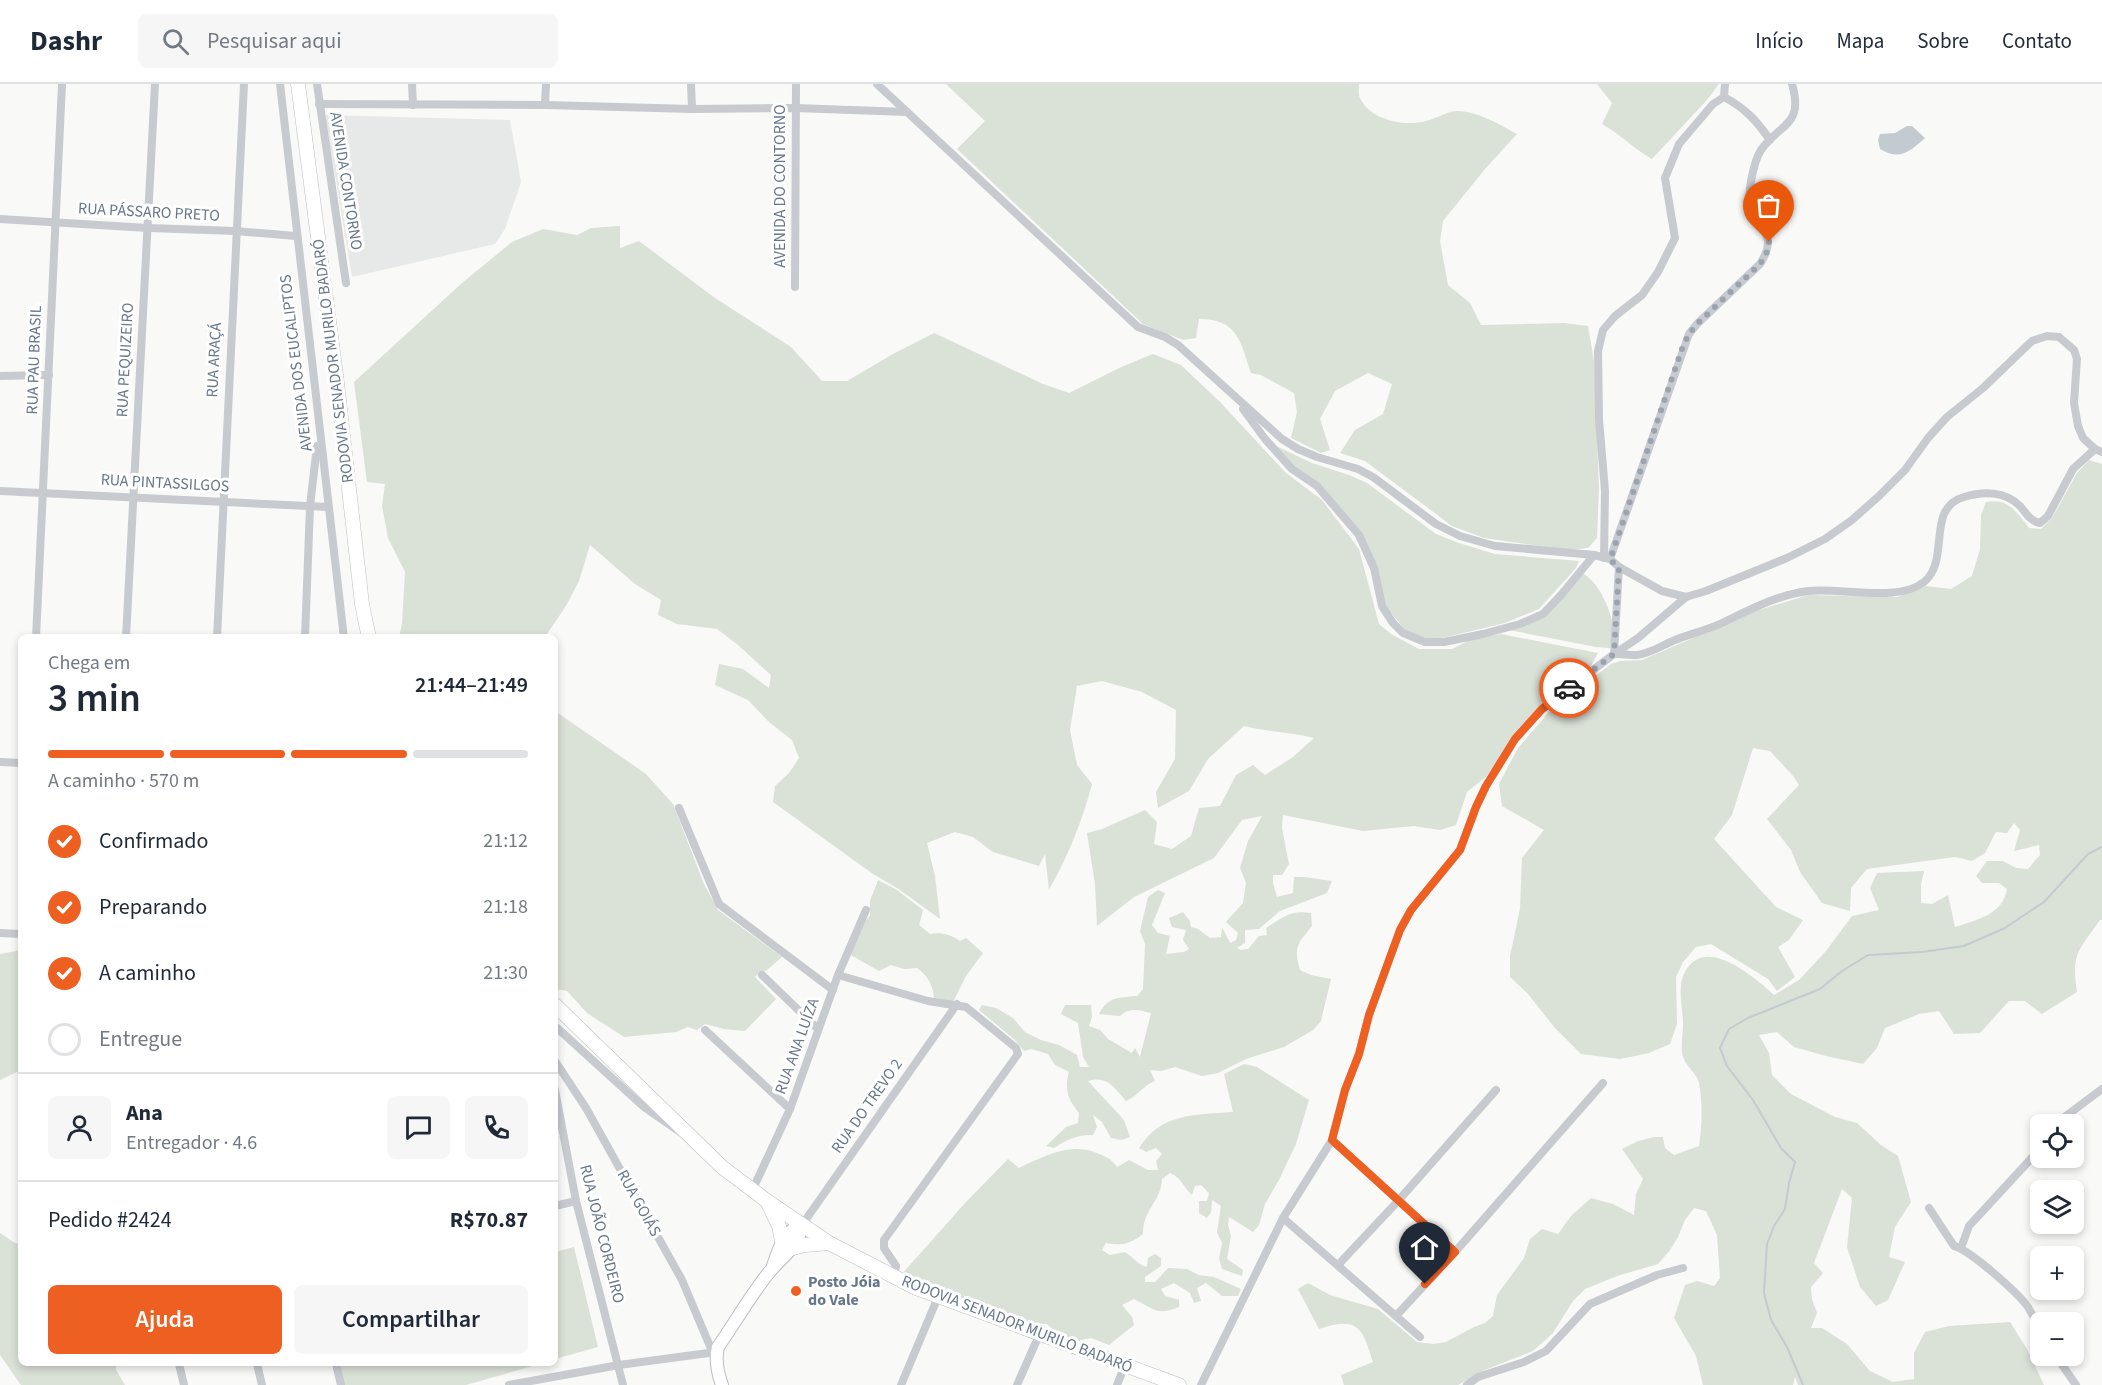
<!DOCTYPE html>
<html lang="pt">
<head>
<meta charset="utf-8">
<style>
  body { margin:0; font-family:"Source Sans 3",sans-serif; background:#f6f6f7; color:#1f2937; height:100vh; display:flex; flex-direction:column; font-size:22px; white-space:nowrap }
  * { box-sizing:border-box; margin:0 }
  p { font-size:20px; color:#747a83 }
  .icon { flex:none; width:33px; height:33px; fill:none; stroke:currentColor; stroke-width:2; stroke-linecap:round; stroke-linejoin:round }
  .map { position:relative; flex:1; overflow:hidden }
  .details { position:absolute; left:18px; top:550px; width:540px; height:732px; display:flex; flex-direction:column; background:#fff; border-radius:9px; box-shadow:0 3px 9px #0003 }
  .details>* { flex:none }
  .controls { position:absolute; left:2030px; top:1030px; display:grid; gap:12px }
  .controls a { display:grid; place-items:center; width:54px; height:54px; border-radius:9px; background:#fff; box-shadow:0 3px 9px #0003; font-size:30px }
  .pin { position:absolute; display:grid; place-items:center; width:51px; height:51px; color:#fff; margin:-62px -26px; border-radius:50% 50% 50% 0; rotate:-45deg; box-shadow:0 0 6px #0007 }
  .pin .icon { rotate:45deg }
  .courier { position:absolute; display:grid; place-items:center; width:60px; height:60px; margin:-30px; border:4px solid #ee5f22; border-radius:50%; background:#fff; color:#222; box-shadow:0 2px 8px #0007 }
  .headline em { font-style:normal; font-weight:600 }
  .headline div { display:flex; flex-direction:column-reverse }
  .headline { display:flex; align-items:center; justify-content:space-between; height:102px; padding:0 30px }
  h1 { font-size:39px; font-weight:600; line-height:45px }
  .bar { display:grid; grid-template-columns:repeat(4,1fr); gap:9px 6px; align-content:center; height:72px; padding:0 30px }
  .bar i { height:8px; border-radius:4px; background:#e0e1e3 }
  .bar .current { background:#ee5f22 }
  .bar p { grid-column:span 4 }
  .line { display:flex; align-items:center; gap:15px; padding:0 30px; border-top:2px solid #e0e1e3 }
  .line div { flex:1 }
  .round { display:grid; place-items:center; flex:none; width:63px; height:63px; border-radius:9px; background:#f6f6f7 }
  ol { padding:0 30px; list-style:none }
  li { display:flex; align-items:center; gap:18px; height:66px }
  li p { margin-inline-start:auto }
  li .icon { padding:6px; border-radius:50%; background:#ee5f22; color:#fff; stroke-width:4 }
  li:last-child { color:#747a83 }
  li i { width:33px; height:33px; border:3px solid #e0e1e3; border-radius:50% }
  .action { display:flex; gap:12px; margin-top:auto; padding:12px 30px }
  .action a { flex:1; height:69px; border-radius:9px; background:#ee5f22; color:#fff; font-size:24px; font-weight:600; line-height:69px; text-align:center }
  .action a+a { background:#f6f6f7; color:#1f2937 }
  header { display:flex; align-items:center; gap:36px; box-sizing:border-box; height:84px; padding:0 30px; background:#fff; border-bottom:2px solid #e0e1e3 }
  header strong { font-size:28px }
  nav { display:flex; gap:33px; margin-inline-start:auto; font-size:21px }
  .search { width:420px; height:54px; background:#f6f6f7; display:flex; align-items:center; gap:15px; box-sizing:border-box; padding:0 21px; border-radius:9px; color:#747a83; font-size:22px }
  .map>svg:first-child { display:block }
  .built { fill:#e7e8e8 }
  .green { fill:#dae1d7 }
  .water { fill:#c1cbd0 }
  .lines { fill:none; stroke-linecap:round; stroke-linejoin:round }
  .stream { stroke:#c1cbd0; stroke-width:2 }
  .secondary-casing { stroke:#b9bec3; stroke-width:14 }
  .primary-casing { stroke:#babec2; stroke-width:15 }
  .street { stroke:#c7cacf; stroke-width:8 }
  .secondary { stroke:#fff; stroke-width:12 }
  .primary { stroke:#fff; stroke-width:14 }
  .done { stroke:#99a4b0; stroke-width:6; stroke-dasharray:0 10.8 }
  .route { stroke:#ee5f22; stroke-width:8 }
  .poi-dot { fill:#ee5f22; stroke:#fff; stroke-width:2 }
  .labels { text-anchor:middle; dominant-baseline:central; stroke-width:6; stroke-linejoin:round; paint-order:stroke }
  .street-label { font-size:16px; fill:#66778a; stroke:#fff }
  .poi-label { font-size:16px; font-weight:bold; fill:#66778a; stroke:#fff; text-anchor:start }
</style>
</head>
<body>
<header>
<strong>Dashr</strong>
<div class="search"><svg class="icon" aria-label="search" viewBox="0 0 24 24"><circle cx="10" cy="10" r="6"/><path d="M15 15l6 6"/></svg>Pesquisar aqui</div>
<nav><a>Início</a><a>Mapa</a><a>Sobre</a><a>Contato</a></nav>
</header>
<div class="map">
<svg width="2102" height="1301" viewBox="0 0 2102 1301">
  <rect width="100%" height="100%" fill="#f9f9f7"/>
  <path class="built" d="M325,31L510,36L521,98L505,145L495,160L352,193Z"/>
  <g class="green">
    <path d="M946,0H1359C1359,4 1358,10 1360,14C1370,36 1404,43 1426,37C1436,35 1447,27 1457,27C1480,28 1498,40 1517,50L1485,85L1443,137L1440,157L1448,201L1470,219L1481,241L1564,239L1588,242L1594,277L1599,404L1597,454L1588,464L1567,466L1484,454L1452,442L1365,377L1340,369L1355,346L1383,330L1392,300L1368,289L1335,307L1320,335L1330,366L1321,369L1291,354L1297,328L1294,309L1261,291L1251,289C1240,257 1238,235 1199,235L1196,254L1183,256L1143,240L957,65L985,37Z"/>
    <path d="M1597,0H1719L1706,17L1652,75C1634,65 1620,50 1602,40L1612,19Z"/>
    <path d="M620,142V164L639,157L715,214L791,263L822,297H847L893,270L934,249L1043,300L1069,309L1119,284L1153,270L1181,281L1220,318L1286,389L1322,416L1359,465L1379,540L1391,550L1419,565H1452L1472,555L1501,550L1598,569L1591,582L1543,619L1519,644L1487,692L1467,708L1456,741L1440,746L1414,742L1363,747L1283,731L1282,744L1289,780L1282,791H1273V799L1277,813L1293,809L1294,793H1304L1332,797L1327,809L1280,827L1259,845L1245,846V859L1237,864L1241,866L1248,865L1259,852L1267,851L1266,844C1284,833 1290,826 1311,829L1312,842C1298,860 1293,862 1300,886L1311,891L1331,895L1321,937L1313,946L1284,963L1246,975L1218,989L1202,992L1175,983L1161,987L1150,986L1155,997C1142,1002 1138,1012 1126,1017C1114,1003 1107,991 1088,997L1124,1036L1130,1053L1122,1056L1111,1054L1102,1038L1093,1031L1097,1043L1093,1051C1079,1050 1065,1056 1054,1064L1046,1062L1066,1043L1078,1039L1079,1029C1068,1016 1064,1005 1069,988L1055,981L1048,970L1031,965L1024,967L1015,956L979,926L982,921L996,924L1013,934L1025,948L1041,956L1059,961L1077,971L1080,983H1089L1083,973L1078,939L1061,930L1065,921H1091L1092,933L1089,942L1100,946L1108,955L1132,969L1135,964L1140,973L1151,929C1139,926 1130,923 1120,932L1099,930C1108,912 1119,914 1137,912L1143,905L1145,860L1140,847L1148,813L1158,806L1165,809L1152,841L1158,849L1170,852L1166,870L1184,868L1189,865L1183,856L1186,846L1172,843L1169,834L1183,828L1190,837L1191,843L1198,845L1210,854L1221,853L1222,843L1230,859L1236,856L1238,849L1226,838L1243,819L1246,799L1240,784L1248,757L1262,732L1242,736L1214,774L1134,813L1097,842L1095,800L1087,749L1102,745L1145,726L1157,738L1154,760L1172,765L1191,752L1199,724L1220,722L1236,691L1253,681L1265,691L1293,673L1314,654C1291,648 1268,648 1244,642L1208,675L1189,707L1158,724L1156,708L1175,675L1176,626L1142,608L1102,597L1077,602L1070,646L1077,681L1092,700C1082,738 1068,772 1049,806L1045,770L1039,782L993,768L973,753L955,748L927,759L935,792L940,835L897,804L873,790L773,718L775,702L789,689L799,674L792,656L769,638L748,616L715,601L719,580L743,585L769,604L771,591L738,561L717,545L677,540L658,531L661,516L635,500L590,461L579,497L566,522L545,553H399L402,540L405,488L388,454L382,422L385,400L367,398L354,298L462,199L512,158L543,145L577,151L591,144Z"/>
    <path d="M1274,361L1312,379L1349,391L1367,399L1436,450L1459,459L1495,470L1579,477L1576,484L1539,525L1505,539L1442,554H1426L1405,546L1385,521L1360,449Z"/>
    <path d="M2089,376L2102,380V836H2100C2079,866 2071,869 2077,908L2042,930L2025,917H2009L1980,949L1954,950L1939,927L1919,930L1885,944L1877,964L1863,980L1826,972L1794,963L1777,948L1759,951L1769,969L1772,991L1791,1010L1835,1033L1857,1039L1881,1061L1898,1072L1911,1118L1895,1143L1889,1173L1905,1178L1888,1216L1876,1222L1860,1203L1847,1163L1852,1114L1842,1105L1814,1179L1823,1189L1811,1203L1812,1215L1817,1229L1811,1244H1822L1847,1260L1870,1287L1893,1298L1914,1295V1269L1925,1248L1949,1242L2010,1238L2027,1265L2044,1301H1798L1795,1293L1793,1301H1703L1696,1272L1674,1234L1685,1201L1697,1197L1714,1202L1720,1194L1717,1151L1706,1127L1694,1124L1685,1136L1678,1153L1670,1166L1658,1180L1617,1192L1585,1205L1573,1217L1553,1249L1533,1267L1485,1286L1458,1301H1344L1341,1291L1373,1278C1362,1243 1358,1232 1319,1245L1298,1205L1308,1199L1330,1211L1378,1225L1417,1258L1433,1260L1446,1258L1474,1243L1485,1239L1493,1232L1497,1211L1524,1174L1530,1155L1542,1145L1558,1150L1571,1132L1591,1114L1613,1120L1634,1131L1636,1110L1643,1095L1622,1065L1638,1057L1654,1053H1663L1665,1064L1674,1071L1699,1062C1702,1041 1703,1020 1699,999C1697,988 1684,983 1682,968C1681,959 1683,949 1683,940C1683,925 1677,904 1684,890C1703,849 1753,892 1774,911L1799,896L1826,867L1852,832L1879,826L1870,804L1877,789L1924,787L1921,800V819L1932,820L1948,811L1955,843C1976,836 2003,831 2007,805L1999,799H1982L1976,792L1987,777H2003L2016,784L2028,785L2040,771L2039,761L2014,767L2020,746L2014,739L2007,749L1996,748L1985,769L1972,777L1955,773L1867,785L1851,804L1850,827L1822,819L1800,788L1791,766L1767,735L1799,701L1794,693L1770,667L1753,664L1732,731L1714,755L1776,823L1803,836L1789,856L1778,863L1795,893L1777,907L1768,895L1711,860L1696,863L1683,878L1676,893L1677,940L1670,960L1649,969L1620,975L1581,970L1554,943L1528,910L1510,893V872L1520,825L1522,774L1544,746L1502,722L1499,700L1518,664L1548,629L1611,580L1620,577L1642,576L1756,527L1808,511L1897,513L1926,502L1951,505L1972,492L1980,465L1981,431L1986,418C2008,414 2017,428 2029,444L2041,445L2052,434L2077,389Z"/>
    <path d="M1581,489C1598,494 1614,532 1614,550C1614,554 1611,559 1610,564L1596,563L1509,546L1532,538Z"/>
    <path d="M555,627L646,690L673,720L704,800L718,826L782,873L767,886L759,889L755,893L776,915L745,947L724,945L705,940L697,946L688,943L676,948L624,953L587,929L567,907L555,905Z"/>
    <path d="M878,796L897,806L923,826L919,841L930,850C941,848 950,850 960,857L966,854L983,869L966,892L953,918L934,914C933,901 928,892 917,884L904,885L891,881L879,887L849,870L862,840L870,832V817Z"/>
    <path d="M21,866V986L0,996V870Z"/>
    <path d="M1244,980L1257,983L1309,1016L1296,1060L1279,1096L1265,1120L1259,1141L1253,1148L1229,1133L1228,1141L1231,1152L1227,1175L1243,1186L1242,1192L1222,1185L1219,1174L1222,1159L1217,1148L1221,1122L1212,1116L1211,1128L1207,1134L1199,1129V1117H1207L1209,1109L1201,1101L1195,1102L1192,1111C1183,1103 1182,1094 1170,1089L1162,1095C1161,1118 1143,1125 1143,1150C1130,1160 1122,1162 1106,1159L1102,1166L1110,1171L1125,1168C1132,1172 1138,1181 1147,1183L1148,1174L1155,1170L1161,1174V1182L1145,1193V1198H1155L1168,1184L1187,1185L1199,1191L1214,1193L1241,1205L1238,1212H1222L1206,1199L1197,1204L1201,1217L1194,1219L1190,1209L1174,1199L1161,1205L1165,1212L1179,1216V1223C1156,1232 1154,1225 1134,1215L1122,1221L1132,1233L1134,1241L1109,1261L1091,1254L1076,1257L1060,1252L1047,1240L1025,1239L901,1191L966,1118L1008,1075L1019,1084C1043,1073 1068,1059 1094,1068C1105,1072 1111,1074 1117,1083L1129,1076L1148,1086H1158L1156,1077L1162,1070L1156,1064L1146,1068L1139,1064C1162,1028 1196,1031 1233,1028L1224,990Z"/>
    <path d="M0,1149L15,1159L21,1160V1280H116V1286L125,1301H21L0,1271Z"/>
    <path d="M574,1163L598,1263L555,1275V1168Z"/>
    <path d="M340,1280H540L466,1301H344Z"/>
  </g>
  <path class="water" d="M1907,42H1912L1925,54C1909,68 1900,77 1880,65L1878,56L1880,50L1895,49Z"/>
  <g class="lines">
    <path class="stream" d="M1803,1301L1787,1263L1771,1236L1764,1209L1767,1160L1774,1142L1785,1125L1789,1099L1795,1078L1781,1064L1753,1016L1727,982L1720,964L1729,945L1748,934L1820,905L1842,887L1868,871L1922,868L1964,862L2005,844L2044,818L2088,770L2102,763"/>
    <defs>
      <g id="secondary">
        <path d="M773,1182C779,1165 783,1147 802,1141"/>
        <path d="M722,1301C718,1290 715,1275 718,1263C735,1239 753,1207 771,1186C785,1170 798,1163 802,1141"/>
      </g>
      <g id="primary">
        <path d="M298,0L337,299L362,520L369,554"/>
        <path d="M555,921L722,1083L767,1117L829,1159L916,1204L1179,1301"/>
        <path d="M768,1119L779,1142L782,1157"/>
        <path d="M793,1164L805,1161L829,1159"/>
      </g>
    </defs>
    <use href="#secondary" class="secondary-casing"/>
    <use href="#primary" class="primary-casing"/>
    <g class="street">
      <path d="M280,0L344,554"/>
      <path d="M317,0L346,199"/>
      <path d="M412,0L413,21"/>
      <path d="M691,0L692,25"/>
      <path d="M877,0L1138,243L1165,253L1178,261L1282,355L1298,365L1317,373L1358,385L1373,393L1436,440L1460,452L1495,462L1594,471L1610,475L1619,483L1662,507L1686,513L1706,507L1787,474L1825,455L1852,436L1879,412L1905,386L1928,354L1947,333L1983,304L2032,257L2047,252L2059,253L2074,266L2077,275L2074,319L2078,342L2083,354L2095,365L2102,368"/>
      <path d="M1724,13L1725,0"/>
      <path d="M319,20L545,21L692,25L795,24L907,28"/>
      <path d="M545,21L546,0"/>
      <path d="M0,135L148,144L236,147L296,152"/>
      <path d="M795,203L796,0"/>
      <path d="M0,292L49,291"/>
      <path d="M1243,325L1265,355L1292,385L1317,402L1359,451L1374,484L1382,522L1393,539L1403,549L1425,558H1444L1483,550L1520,540L1543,530L1561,511L1594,471"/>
      <path d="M0,407L328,423"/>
      <path d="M1604,474L1605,407L1599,335L1598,267L1603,246L1615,232L1642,211L1658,188L1675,154L1665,94L1679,60L1713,20L1724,13C1745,24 1757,37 1770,56"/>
      <path d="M1610,475L1689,250L1697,240L1760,180C1781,147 1754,145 1750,116C1749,111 1750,103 1751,97C1753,87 1755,75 1761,66C1781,38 1804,42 1792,0"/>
      <path d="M36,554L62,0"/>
      <path d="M126,554L155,0"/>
      <path d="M217,554L244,0"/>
      <path d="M305,554L310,422L317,362"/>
      <path d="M1614,570C1621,570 1629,571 1637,571C1649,570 1663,561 1675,556C1690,550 1707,546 1722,539C1749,526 1777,511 1808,507C1841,503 1898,519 1924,498C1951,476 1925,424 1964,413C1983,407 2005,407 2020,422C2026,429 2030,437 2040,439L2048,432L2073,385L2095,365"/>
      <path d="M1614,570L1638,554L1686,513"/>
      <path d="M0,678L21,679"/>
      <path d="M679,724L719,820L833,906"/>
      <path d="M0,849L21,850"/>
      <path d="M762,891L818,945"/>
      <path d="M838,891L928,917L966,923L1016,964L1018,970L884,1156V1164L896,1182L894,1194"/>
      <path d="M555,942L644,1023L680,1048"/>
      <path d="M705,946L790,1025"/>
      <path d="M555,977L586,1024L682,1196L712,1267"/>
      <path d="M555,1006L576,1117L623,1301"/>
      <path d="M2054,1041L2102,1005"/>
      <path d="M1332,1056L1455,1168"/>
      <path d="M752,1107L790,1025L838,891L866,826"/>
      <path d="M555,1122L576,1117"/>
      <path d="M1929,1124L1954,1162C1970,1166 2018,1209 2028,1223C2032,1230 2036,1237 2040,1244"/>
      <path d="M1283,1134L1420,1253"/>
      <path d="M802,1141L957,920"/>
      <path d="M1961,1164L1969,1142L2040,1065"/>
      <path d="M1338,1181L1398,1117L1496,1006"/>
      <path d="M1396,1232L1455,1168L1603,999"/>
      <path d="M2056,1272L2076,1301"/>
      <path d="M179,1280L184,1301"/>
      <path d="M257,1280L262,1301"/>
      <path d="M336,1280L341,1301"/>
      <path d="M509,1301L619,1281L716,1268"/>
      <path d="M901,1301L938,1213"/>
      <path d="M1017,1301L1040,1249"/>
      <path d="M1117,1301L1125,1281"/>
      <path d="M1201,1301L1283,1134L1332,1056L1345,1006L1359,970L1369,931L1400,846L1411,826L1460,766L1476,723L1486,702L1515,655L1542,625L1614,570L1619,483"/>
      <path d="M1467,1301L1478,1293L1524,1278L1546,1267L1590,1220L1657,1191L1683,1184"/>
    </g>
    <use href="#secondary" class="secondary"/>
    <use href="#primary" class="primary"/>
  </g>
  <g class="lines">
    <path class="done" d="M1569,604L1614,570L1619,483L1610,476L1683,262L1689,250L1697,240L1760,180L1766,171L1769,158"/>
    <path class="route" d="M1425,1200L1455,1168L1332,1056L1345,1006L1359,970L1369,931L1400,846L1411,826L1460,766L1476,723L1486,702L1515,655L1542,625L1569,604"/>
  </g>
  <circle class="poi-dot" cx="796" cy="1207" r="6"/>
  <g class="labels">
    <g class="street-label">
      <text transform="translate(346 97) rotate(81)">AVENIDA CONTORNO</text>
      <text transform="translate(780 102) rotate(-90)">AVENIDA DO CONTORNO</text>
      <text transform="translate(149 128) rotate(3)">RUA PÁSSARO PRETO</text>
      <text transform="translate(34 276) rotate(-88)">RUA PAU BRASIL</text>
      <text transform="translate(125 276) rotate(-87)">RUA PEQUIZEIRO</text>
      <text transform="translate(214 276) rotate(-87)">RUA ARAÇÁ</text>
      <text transform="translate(333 277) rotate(-97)">RODOVIA SENADOR MURILO BADARÓ</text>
      <text transform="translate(296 279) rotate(-97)">AVENIDA DOS EUCALIPTOS</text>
      <text transform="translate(165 399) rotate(3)">RUA PINTASSILGOS</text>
      <text transform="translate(797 962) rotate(-70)">RUA ANA LUÍZA</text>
      <text transform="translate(867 1022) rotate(-55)">RUA DO TREVO 2</text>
      <text transform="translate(639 1119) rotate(61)">RUA GOIÁS</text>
      <text transform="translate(602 1150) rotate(76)">RUA JOÃO CORDEIRO</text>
      <text transform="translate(1017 1240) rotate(21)">RODOVIA SENADOR MURILO BADARÓ</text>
    </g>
    <g class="poi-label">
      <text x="808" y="1198">Posto Jóia<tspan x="808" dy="18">do Vale</tspan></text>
    </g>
  </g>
</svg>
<div class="controls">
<a><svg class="icon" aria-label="locate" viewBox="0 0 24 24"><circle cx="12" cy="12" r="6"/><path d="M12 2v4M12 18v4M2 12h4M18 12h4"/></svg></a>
<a><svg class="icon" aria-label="layers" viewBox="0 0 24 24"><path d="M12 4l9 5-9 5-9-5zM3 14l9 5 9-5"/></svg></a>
<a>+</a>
<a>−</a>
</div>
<div class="pin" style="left:1769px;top:158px;background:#ea580c"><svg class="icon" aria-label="bag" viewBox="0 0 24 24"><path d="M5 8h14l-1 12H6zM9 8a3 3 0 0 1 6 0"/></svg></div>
<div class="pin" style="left:1425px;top:1200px;background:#1f2937"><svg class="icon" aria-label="home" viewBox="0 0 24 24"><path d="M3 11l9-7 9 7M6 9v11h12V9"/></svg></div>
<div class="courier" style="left:1569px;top:604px"><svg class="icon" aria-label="car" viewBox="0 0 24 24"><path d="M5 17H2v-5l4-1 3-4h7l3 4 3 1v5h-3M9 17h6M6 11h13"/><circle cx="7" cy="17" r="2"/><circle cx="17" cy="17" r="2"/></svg></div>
<section class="details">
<div class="headline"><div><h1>3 min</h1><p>Chega em</p></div><em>21:44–21:49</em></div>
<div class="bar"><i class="current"></i><i class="current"></i><i class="current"></i><i></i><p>A caminho · 570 m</p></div>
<ol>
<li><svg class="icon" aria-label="check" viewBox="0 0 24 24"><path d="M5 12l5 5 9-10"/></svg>Confirmado<p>21:12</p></li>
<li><svg class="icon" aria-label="check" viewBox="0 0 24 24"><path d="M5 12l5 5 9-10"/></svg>Preparando<p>21:18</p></li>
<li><svg class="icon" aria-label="check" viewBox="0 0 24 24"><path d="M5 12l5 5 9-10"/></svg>A caminho<p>21:30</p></li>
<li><i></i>Entregue</li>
</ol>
<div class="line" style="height:108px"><a class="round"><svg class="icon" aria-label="person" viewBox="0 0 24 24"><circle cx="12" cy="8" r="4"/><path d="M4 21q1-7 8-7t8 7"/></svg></a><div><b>Ana</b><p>Entregador · 4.6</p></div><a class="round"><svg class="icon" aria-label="chat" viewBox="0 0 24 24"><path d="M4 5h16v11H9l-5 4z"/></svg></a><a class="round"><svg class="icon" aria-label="phone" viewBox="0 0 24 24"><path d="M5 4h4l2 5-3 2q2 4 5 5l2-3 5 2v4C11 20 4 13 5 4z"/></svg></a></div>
<div class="line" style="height:78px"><div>Pedido #2424</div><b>R$70.87</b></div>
<div class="action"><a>Ajuda</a><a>Compartilhar</a></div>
</section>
</div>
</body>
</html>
